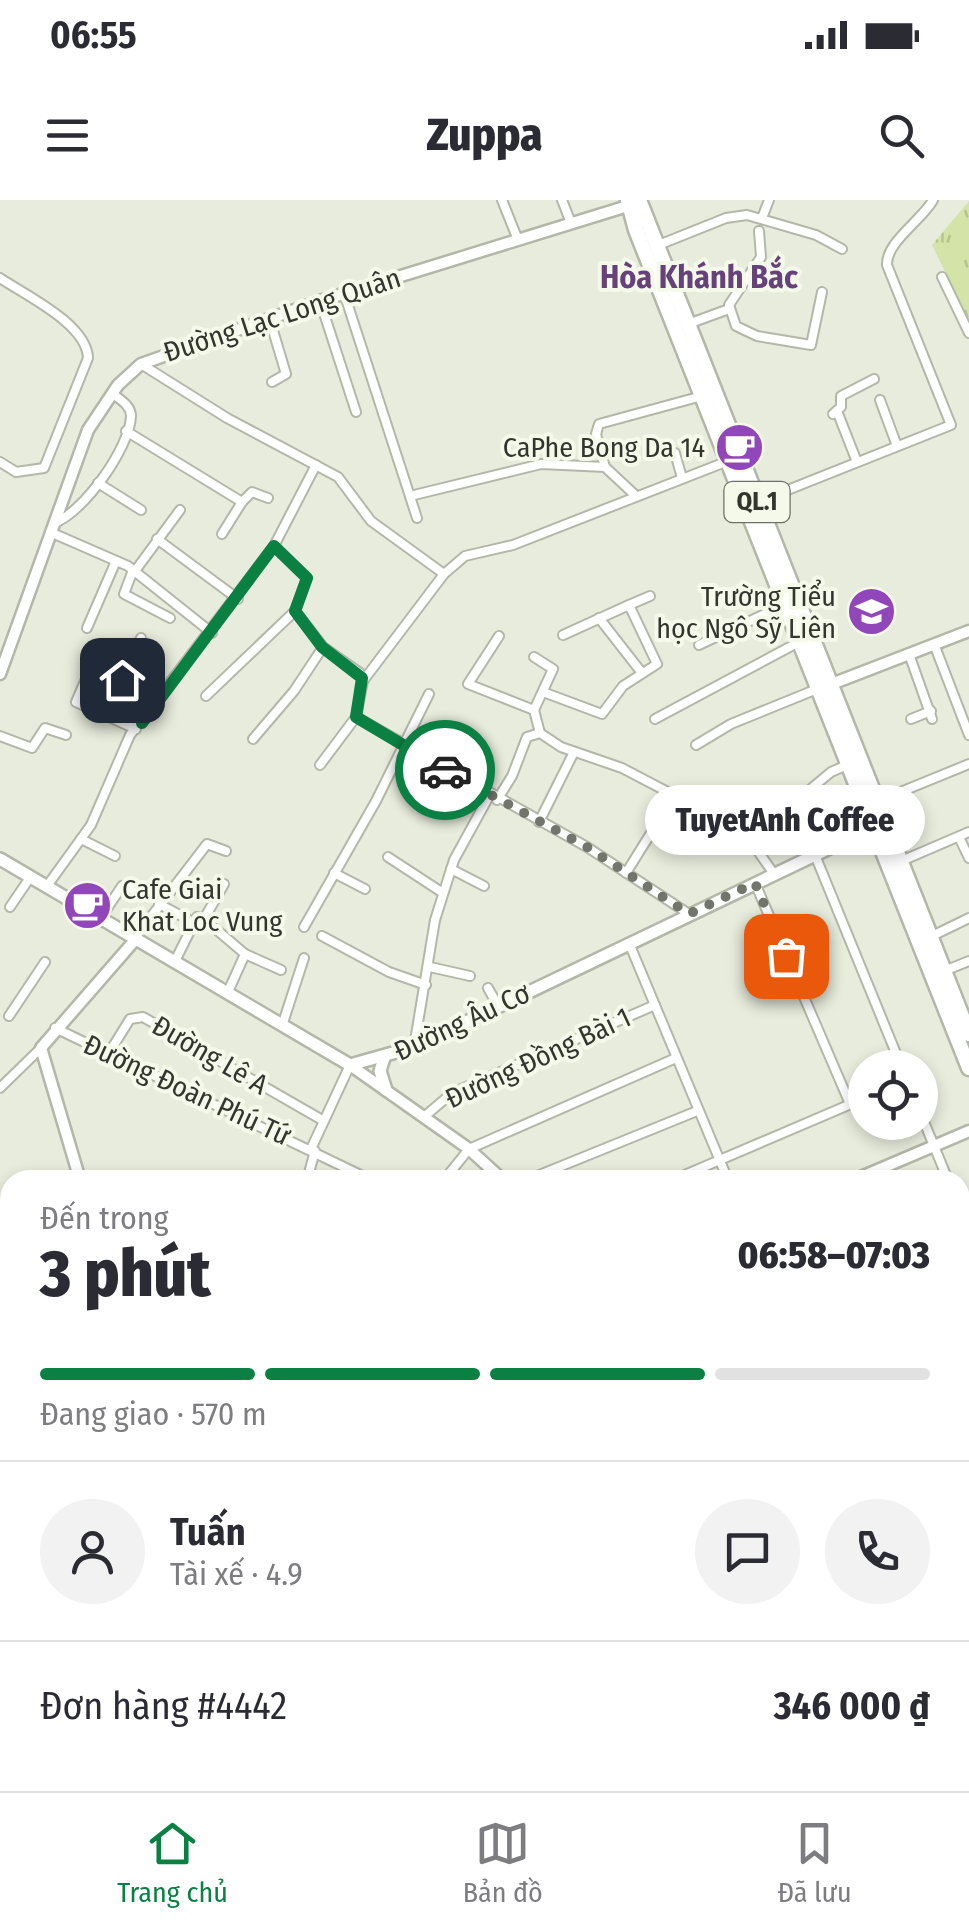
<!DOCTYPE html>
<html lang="vi">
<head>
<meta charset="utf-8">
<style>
  body { margin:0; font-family:"Fira Sans Condensed",sans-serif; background:#f2f2f3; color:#2b2b33; height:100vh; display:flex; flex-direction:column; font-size:38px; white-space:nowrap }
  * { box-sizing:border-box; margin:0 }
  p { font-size:32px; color:#7c7c81 }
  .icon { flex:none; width:55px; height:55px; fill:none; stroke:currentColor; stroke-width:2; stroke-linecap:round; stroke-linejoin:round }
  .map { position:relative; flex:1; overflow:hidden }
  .drawer { position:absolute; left:0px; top:970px; width:970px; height:622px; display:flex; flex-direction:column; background:#fff; border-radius:30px 30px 0 0; box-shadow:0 5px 15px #0003 }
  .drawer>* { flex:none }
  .fabs { position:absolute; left:848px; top:850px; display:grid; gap:20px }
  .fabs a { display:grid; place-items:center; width:90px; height:90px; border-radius:50%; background:#fff; box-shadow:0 5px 15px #0003; font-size:50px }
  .pin { position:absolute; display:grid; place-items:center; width:85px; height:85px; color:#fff; margin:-42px; border-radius:20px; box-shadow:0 5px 15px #0006 }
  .courier { position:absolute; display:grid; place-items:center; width:100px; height:100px; margin:-50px; border:8px solid #0b8043; border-radius:50%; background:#fff; color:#222; box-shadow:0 2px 12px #0007 }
  .bubble { position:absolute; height:70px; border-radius:35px; background:#fff; box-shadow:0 5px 15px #0003; font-size:32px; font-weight:800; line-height:70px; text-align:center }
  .overview em { font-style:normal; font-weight:800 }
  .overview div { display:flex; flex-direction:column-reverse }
  .overview { display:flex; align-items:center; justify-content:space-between; height:170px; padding:0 40px }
  h1 { font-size:65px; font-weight:800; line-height:75px }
  .bar { display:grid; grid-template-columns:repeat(4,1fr); gap:15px 10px; align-content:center; height:120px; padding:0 40px }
  .bar i { height:12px; border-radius:8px; background:#e1e1e2 }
  .bar .current { background:#0b8043 }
  .bar p { grid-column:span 4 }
  .line { display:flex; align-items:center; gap:25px; padding:0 40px; border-top:2px solid #e1e1e2 }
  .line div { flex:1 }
  .round { display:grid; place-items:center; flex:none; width:105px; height:105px; border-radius:52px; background:#f2f2f3 }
  .status { display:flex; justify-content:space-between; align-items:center; height:70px; padding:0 50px; background:#fff; direction:ltr }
  .status svg { height:28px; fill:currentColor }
  header { display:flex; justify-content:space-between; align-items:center; height:130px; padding:0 40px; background:#fff; font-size:45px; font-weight:800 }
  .tabs { display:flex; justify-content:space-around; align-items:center; height:140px; border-top:2px solid #e1e1e2; background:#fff; font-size:28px; color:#7c7c81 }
  .tabs a { display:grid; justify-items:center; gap:5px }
  .tabs .current { color:#0b8043 }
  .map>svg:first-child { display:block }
  .grass { fill:url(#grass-tufts) }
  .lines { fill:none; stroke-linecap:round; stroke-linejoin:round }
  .minor-casing { stroke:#b3b7a8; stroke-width:12 }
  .tertiary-casing { stroke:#b3b7a8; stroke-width:15 }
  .secondary-casing { stroke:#b3b7a8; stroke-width:16 }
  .trunk-casing { stroke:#b3b7a8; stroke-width:19 }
  .minor { stroke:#fff; stroke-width:8 }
  .tertiary { stroke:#fff; stroke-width:10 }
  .secondary { stroke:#fff; stroke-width:11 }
  .trunk { stroke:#fff; stroke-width:14 }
  .done { stroke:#72756c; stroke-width:10; stroke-dasharray:0 18 }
  .route { stroke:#0b8043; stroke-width:12 }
  .labels { text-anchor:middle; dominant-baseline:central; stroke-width:8; stroke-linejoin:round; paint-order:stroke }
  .shield { fill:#f5f9e9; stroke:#6d7067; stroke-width:2.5 }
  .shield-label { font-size:25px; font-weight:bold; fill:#33352f }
  .street-label { font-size:28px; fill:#33352f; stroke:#f5f9e9 }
  .poi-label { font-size:28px; fill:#33352f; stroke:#f5f9e9; text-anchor:end }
  .quarter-label { font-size:32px; font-weight:bold; fill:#66417b; stroke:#f5f9e9 }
</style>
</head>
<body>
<div class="status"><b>06:55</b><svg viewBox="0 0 49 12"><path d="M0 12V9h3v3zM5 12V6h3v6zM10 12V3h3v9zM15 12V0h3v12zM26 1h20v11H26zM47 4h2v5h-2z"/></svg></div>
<header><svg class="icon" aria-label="menu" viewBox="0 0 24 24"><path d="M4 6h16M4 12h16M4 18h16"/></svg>Zuppa<svg class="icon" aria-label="search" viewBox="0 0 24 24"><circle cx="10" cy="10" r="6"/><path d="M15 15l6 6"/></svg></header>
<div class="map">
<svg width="969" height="1591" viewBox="0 0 969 1591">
  <defs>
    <pattern id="grass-tufts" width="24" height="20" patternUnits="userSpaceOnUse" patternTransform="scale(2.5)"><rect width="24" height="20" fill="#d4e3a7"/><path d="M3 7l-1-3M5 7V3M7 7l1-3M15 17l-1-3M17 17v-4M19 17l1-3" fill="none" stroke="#b6c390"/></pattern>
  </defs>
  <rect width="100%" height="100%" fill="#e8ecdc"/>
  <path class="grass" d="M969,1V120L932,45Z"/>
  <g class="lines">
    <defs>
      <g id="minor">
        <path d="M502,0L518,40"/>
        <path d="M562,0L571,23"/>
        <path d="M762,18L769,0"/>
        <path d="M759,31L761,57L729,105L736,126L757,136L811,145L822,92"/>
        <path d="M656,46L726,18L747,15L816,35L842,49"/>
        <path d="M942,77L969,133"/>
        <path d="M0,78C25,95 87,124 88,158L44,268L16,272L0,262"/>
        <path d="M344,93L417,318"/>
        <path d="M320,101L356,212"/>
        <path d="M269,117L286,174L272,182"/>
        <path d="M688,124L729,109"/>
        <path d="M141,164L227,218L338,277L371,321L444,374"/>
        <path d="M880,200L897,246"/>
        <path d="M837,211L857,262"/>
        <path d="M833,214L841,207V196L874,179"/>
        <path d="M126,231L242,302L222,334"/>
        <path d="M675,253L682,278"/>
        <path d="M605,267L596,234L599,224L702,196"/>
        <path d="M98,283L141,310"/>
        <path d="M410,296L541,264L605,267L635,295"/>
        <path d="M760,301L951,225L887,65C886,42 922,20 933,0"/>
        <path d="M242,302L252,292L268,298"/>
        <path d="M54,323C82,314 130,248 131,216C131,205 119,199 112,193"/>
        <path d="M50,332L128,366L212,433"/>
        <path d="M157,339L238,399"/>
        <path d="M274,346L307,378L295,411L323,447L360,473L363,481"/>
        <path d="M133,370L124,394L170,418"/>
        <path d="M135,371L180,310"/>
        <path d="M629,405L650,396"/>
        <path d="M599,418L642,473"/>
        <path d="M87,428L116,361"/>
        <path d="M499,436L468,484L534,510"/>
        <path d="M141,438L122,480L141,492L142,523"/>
        <path d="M934,444L969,535"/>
        <path d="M699,445L784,405"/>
        <path d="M909,454L932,519"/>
        <path d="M534,457L553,469L534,510L540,533"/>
        <path d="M92,465L76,502L136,529"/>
        <path d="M363,481L444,374L465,356L513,345L728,261"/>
        <path d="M363,481L356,517L587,647L689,714"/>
        <path d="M543,492L602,514L623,486L657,464L629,405L563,435"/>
        <path d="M206,496L295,411"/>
        <path d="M655,519L799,442"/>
        <path d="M911,519L931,511"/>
        <path d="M540,533L561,547L622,568L729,624L746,634L774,674"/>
        <path d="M0,536L32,548L45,528L66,535"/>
        <path d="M253,539L294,491L323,447"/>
        <path d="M696,545L731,524L817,489"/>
        <path d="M320,565L356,517"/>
        <path d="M807,592L831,572L847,565"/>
        <path d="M497,600L512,576L527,537L540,533"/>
        <path d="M876,602L969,564"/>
        <path d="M539,622L574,552"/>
        <path d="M959,637L969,658"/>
        <path d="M81,639L115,656"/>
        <path d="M722,647L738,630"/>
        <path d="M815,655L902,868"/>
        <path d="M388,657L443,693"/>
        <path d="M899,662L969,632"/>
        <path d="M451,669L484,686"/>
        <path d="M334,673L365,689"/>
        <path d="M626,673L656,625"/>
        <path d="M755,683L850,904"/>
        <path d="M47,686L91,625L130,535L274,346L316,265"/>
        <path d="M159,704L191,721"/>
        <path d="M10,707L31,676"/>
        <path d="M100,719L122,686L145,697"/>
        <path d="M204,719L224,684"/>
        <path d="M304,727L376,601L429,494"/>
        <path d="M322,736L389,772L426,785"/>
        <path d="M930,737L969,718"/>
        <path d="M134,739L207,644L226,651"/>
        <path d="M629,743L728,980"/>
        <path d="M245,754L281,770"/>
        <path d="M174,763L197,717L204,719L245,754L227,794"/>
        <path d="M430,767L470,776"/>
        <path d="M944,771L969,761"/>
        <path d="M488,788L498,806"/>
        <path d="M9,816L45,762"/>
        <path d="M282,826L304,758"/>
        <path d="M55,828L371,980"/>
        <path d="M414,847L435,720L454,660L489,596"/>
        <path d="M109,853L130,819L143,817L324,921"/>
        <path d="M0,888L41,848"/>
        <path d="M920,912L948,980"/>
        <path d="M425,916L452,893L655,805"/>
        <path d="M311,949L350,865"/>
        <path d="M307,980L315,951"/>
        <path d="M444,980L469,949L676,858"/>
        <path d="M527,980L697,911"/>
        <path d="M673,980L865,898"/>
        <path d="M960,1007L969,1028"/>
        <path d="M0,1078L10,1068"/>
        <path d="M0,1099L10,1108"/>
        <path d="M0,1153L10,1142"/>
        <path d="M960,1155L969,1177"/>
        <path d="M0,1251L10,1242"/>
        <path d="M0,1280L10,1269"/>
        <path d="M960,1357L969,1355"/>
        <path d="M0,1392H10"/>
        <path d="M7,1459L10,1461"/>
        <path d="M960,1517L969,1510"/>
        <path d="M960,1521L969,1531"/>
        <path d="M98,1582L111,1591"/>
        <path d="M200,1582L212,1591"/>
        <path d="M568,1582L569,1591"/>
        <path d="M8,1591L14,1582"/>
        <path d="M881,1591L891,1587"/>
      </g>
      <g id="tertiary">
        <path d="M0,474L88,230L118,185L141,164L320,101L634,4"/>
        <path d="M829,485L969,431"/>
        <path d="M350,865L469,949L503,980"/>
        <path d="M80,980L41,848L135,740"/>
        <path d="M854,980L969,931"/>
        <path d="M960,1219L969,1217"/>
        <path d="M960,1446L969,1449"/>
      </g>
      <g id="secondary">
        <path d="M0,659L350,865L414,847L880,624"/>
        <path d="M384,858L380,871L386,890"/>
      </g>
      <g id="trunk">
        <path d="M628,0L636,30L969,868"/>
        <path d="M639,0L969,834"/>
      </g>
    </defs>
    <use href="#minor" class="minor-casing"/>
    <use href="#tertiary" class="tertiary-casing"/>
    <use href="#secondary" class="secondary-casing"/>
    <use href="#trunk" class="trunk-casing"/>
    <use href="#minor" class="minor"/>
    <use href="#tertiary" class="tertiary"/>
    <use href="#secondary" class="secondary"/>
    <use href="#trunk" class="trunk"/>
  </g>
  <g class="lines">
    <path class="done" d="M445,570L587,647L689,714L755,683L786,756"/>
    <path class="route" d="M122,480L141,492L142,523L274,346L307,378L295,411L322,447L362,478L356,517L445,570"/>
  </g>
  <defs>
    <symbol id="cafe-disc" viewBox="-11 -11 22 22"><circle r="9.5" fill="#9147b9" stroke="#f5f9e9"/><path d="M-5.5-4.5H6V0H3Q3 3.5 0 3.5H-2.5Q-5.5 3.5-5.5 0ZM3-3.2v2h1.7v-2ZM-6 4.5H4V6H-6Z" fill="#fff"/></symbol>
    <symbol id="school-disc" viewBox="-11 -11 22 22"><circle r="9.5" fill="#9147b9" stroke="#f5f9e9"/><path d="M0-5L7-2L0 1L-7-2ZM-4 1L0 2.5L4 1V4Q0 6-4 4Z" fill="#fff"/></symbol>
  </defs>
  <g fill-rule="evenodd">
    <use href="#cafe-disc" x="712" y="220" width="55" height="55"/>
    <use href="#school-disc" x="844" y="384" width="55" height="55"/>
    <use href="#cafe-disc" x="60" y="678" width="55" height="55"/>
  </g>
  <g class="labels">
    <rect class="shield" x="724.5" y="282" width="65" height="40" rx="8"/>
    <g class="shield-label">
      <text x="757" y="302">QL.1</text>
    </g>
    <g class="street-label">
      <text transform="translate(282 115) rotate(-18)">Đường Lạc Long Quân</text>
      <text transform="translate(462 822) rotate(-25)">Đường Âu Cơ</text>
      <text transform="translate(210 855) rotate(30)">Đường Lê A</text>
      <text transform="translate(538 858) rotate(-25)">Đường Đồng Bài 1</text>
      <text transform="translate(187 890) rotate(25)">Đường Đoàn Phú Tứ</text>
    </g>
    <g class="poi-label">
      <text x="705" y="247">CaPhe Bong Da 14</text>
      <text x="836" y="396">Trường Tiểu<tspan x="836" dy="32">học Ngô Sỹ Liên</tspan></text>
      <text x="122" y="689" text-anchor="start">Cafe Giai<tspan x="122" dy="32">Khat Loc Vung</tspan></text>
    </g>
    <g class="quarter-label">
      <text x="699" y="77">Hòa Khánh Bắc</text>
    </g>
  </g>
</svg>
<div class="fabs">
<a><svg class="icon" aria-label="locate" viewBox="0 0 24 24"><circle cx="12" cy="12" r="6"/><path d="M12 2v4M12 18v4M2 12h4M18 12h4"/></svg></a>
</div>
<div class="pin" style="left:786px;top:756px;background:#ea580c"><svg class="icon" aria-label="bag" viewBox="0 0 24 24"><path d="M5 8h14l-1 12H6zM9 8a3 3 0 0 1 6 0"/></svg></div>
<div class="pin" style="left:122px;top:480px;background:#1f2937"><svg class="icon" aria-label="home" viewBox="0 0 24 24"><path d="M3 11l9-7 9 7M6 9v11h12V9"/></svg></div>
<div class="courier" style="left:445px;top:570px"><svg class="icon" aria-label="car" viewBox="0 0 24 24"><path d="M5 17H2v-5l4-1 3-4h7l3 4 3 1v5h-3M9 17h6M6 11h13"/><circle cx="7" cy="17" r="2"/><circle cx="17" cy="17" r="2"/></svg></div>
<div class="bubble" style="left:645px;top:585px;width:280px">TuyetAnh Coffee</div>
<section class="drawer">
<div class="overview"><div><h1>3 phút</h1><p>Đến trong</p></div><em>06:58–07:03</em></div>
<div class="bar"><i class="current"></i><i class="current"></i><i class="current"></i><i></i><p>Đang giao · 570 m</p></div>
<div class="line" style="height:180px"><a class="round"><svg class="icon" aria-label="person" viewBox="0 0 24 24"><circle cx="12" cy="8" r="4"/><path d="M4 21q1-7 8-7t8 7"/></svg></a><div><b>Tuấn</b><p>Tài xế · 4.9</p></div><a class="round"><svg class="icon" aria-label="chat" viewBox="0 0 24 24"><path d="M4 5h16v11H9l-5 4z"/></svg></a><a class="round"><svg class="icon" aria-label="phone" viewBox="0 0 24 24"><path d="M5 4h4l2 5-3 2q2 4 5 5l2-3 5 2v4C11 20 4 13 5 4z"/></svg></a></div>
<div class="line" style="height:130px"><div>Đơn hàng #4442</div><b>346 000 ₫</b></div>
</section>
</div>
<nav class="tabs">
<a class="current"><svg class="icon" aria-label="home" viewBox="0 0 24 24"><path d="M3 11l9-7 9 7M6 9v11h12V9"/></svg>Trang chủ</a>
<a><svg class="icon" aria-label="map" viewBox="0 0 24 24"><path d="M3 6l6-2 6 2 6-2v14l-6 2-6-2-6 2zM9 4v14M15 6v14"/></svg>Bản đồ</a>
<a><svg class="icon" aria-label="saved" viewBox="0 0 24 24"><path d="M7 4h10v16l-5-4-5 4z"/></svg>Đã lưu</a>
</nav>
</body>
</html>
